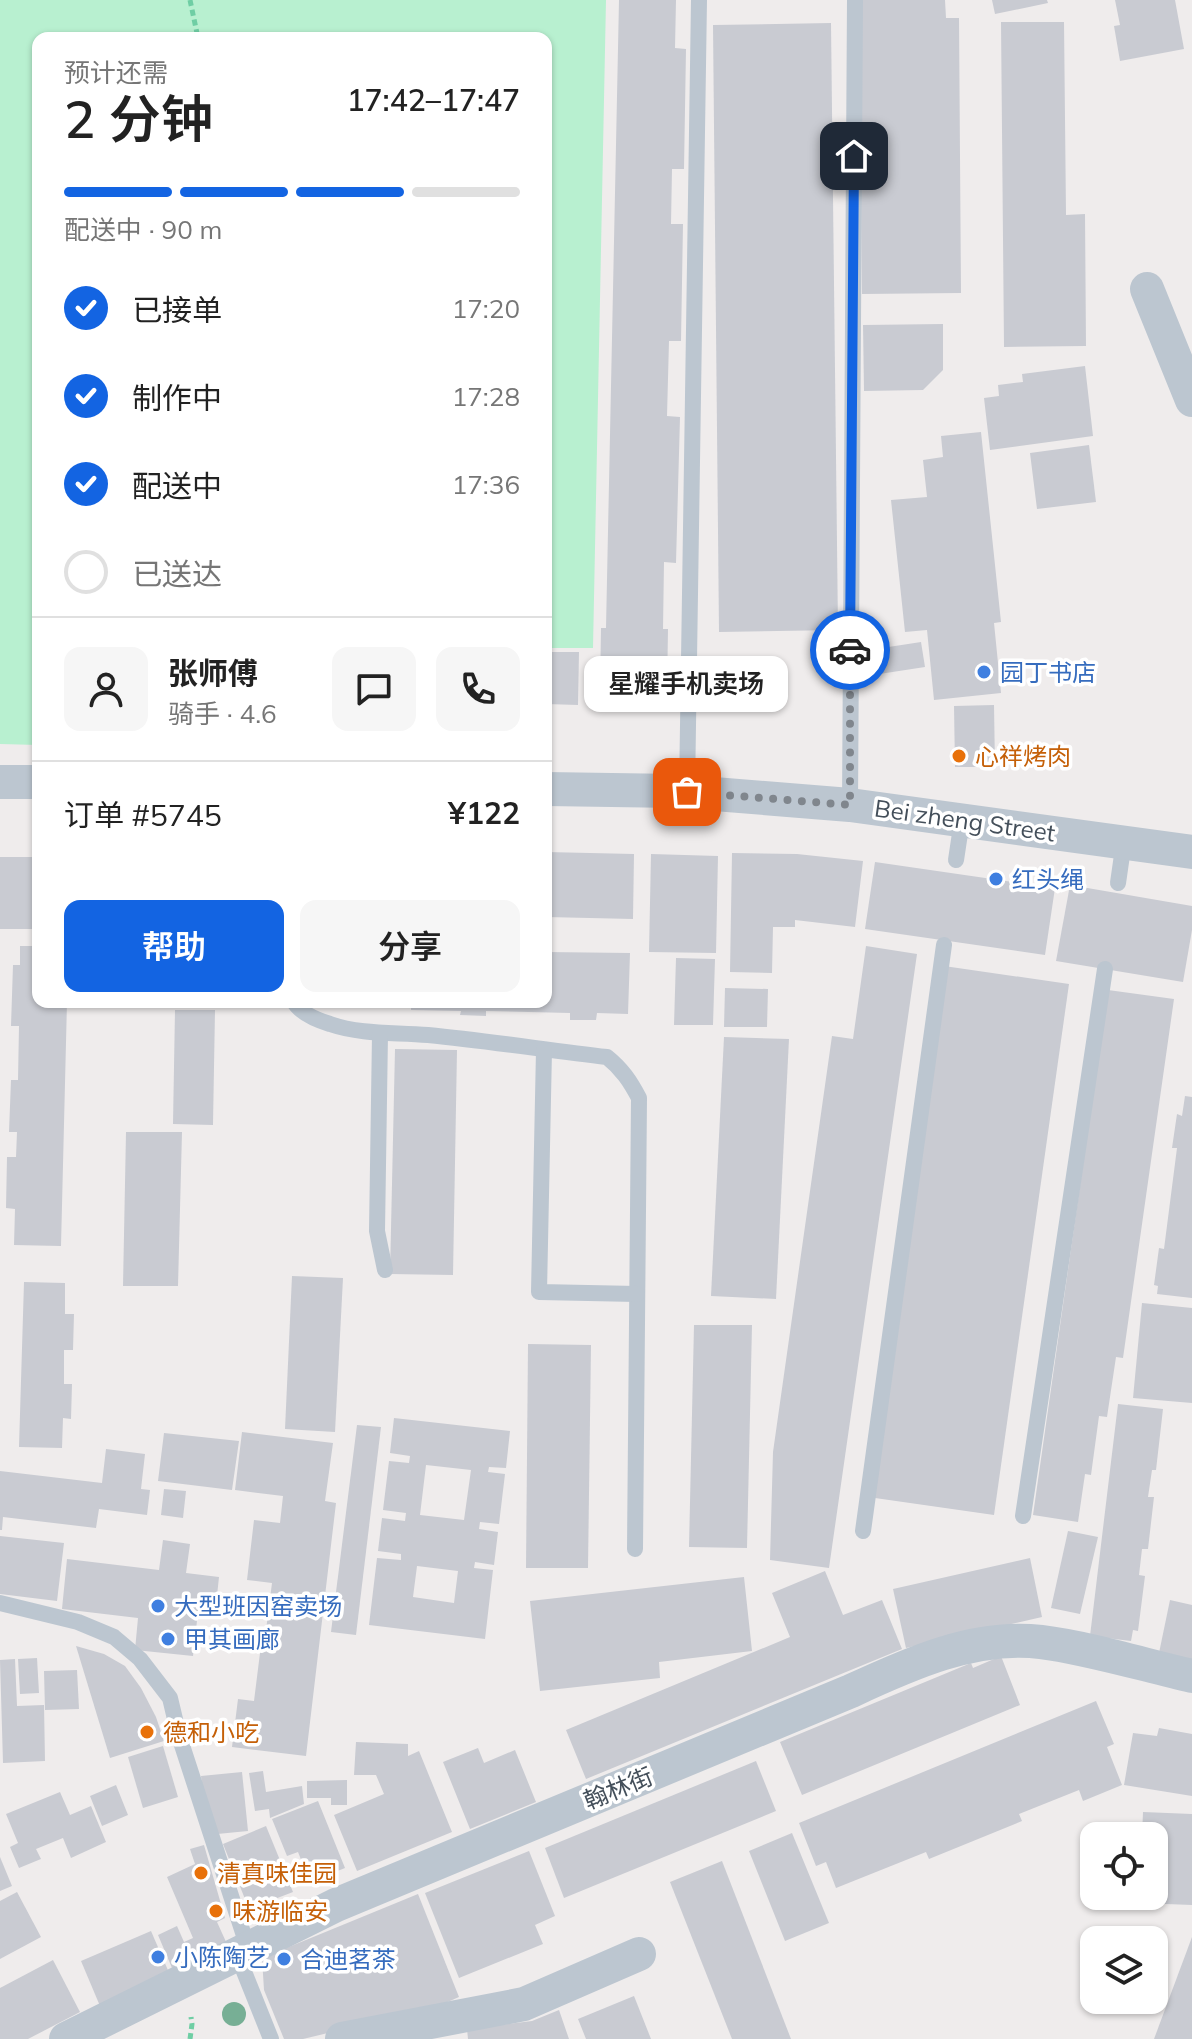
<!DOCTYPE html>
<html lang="zh">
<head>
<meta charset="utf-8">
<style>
  body { margin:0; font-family:Mulish,"Noto Sans SC",sans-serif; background:#f6f6f6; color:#222; height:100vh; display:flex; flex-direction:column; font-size:30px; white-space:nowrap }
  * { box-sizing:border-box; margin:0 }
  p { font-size:26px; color:#767676 }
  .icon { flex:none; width:44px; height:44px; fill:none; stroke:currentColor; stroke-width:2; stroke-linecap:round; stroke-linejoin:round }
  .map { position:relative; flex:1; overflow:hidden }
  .panel { position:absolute; left:32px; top:32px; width:520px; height:976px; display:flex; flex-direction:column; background:#fff; border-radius:16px; box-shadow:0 2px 6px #0004 }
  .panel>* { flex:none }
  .buttons { position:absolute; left:1080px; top:1822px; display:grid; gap:16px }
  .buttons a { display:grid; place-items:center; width:88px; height:88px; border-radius:16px; background:#fff; box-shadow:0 2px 6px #0004; font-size:40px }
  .pin { position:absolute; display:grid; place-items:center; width:68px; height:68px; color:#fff; margin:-34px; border-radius:16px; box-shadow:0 4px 12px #0006 }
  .courier { position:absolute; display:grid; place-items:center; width:80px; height:80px; margin:-40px; border:6px solid #1364e2; border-radius:50%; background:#fff; color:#222; box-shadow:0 2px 10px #0007 }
  .bubble { position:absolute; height:56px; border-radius:16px; background:#fff; box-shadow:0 2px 6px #0004; font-size:26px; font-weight:600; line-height:56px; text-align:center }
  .summary em { font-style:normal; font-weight:600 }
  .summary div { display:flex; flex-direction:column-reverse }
  .summary { display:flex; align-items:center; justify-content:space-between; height:136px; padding:0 32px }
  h1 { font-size:52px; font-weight:600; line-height:60px }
  .bar { display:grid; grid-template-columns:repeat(4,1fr); gap:12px 8px; align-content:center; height:96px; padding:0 32px }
  .bar i { height:10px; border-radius:6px; background:#e0e0e0 }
  .bar .selected { background:#1364e2 }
  .bar p { grid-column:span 4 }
  .line { display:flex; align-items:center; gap:20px; padding:0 32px; border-top:2px solid #e0e0e0 }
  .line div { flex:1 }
  .round { display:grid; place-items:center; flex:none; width:84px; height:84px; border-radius:16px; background:#f6f6f6 }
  ol { padding:0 32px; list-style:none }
  li { display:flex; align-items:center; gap:24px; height:88px }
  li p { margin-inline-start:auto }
  li .icon { padding:8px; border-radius:50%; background:#1364e2; color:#fff; stroke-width:4 }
  li:last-child { color:#767676 }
  li i { width:44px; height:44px; border:4px solid #e0e0e0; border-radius:50% }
  .cta { display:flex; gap:16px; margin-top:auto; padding:16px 32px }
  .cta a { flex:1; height:92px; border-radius:16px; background:#1364e2; color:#fff; font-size:32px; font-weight:600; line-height:92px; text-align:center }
  .cta a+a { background:#f6f6f6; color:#222 }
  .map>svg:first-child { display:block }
  .green { fill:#b8f0d0 }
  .building { fill:#c9cbd2; fill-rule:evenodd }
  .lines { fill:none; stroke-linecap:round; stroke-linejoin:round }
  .path { stroke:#6fcea4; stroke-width:5; stroke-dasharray:6 4; stroke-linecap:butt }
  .lane { stroke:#bcc6d0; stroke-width:16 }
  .street { stroke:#bcc6d0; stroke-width:34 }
  .tree { fill:#77af95 }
  .done { stroke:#80868d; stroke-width:8; stroke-dasharray:0 14.4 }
  .route { stroke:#1364e2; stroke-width:10 }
  .shop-dot { fill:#3f7fe0; stroke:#fff; stroke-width:3 }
  .food-dot { fill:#e8710a; stroke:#fff; stroke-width:3 }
  .labels { text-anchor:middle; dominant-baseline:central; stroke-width:7; stroke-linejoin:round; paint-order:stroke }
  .shop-label { font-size:24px; fill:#366cbe; stroke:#fff; text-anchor:start }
  .food-label { font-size:24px; fill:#c56008; stroke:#fff; text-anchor:start }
  .street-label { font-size:24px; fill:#444f5a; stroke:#fff }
</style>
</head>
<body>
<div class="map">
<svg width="1192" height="2039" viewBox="0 0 1192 2039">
  <rect width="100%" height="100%" fill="#efecec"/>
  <path class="green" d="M0,0H606L593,648H546V38H38V745L0,744Z"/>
  <g class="building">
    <path d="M619,0H676L675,48L686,49L684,169H672L671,224H683L681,341H669L667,416L680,417L676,563L664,562L663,629H668L667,691L600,690L601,628H606Z"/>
    <path d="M859,0H945L946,18H959L961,293L862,294Z"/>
    <path d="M992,0H1047L1048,3L995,14Z"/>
    <path d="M1115,0H1175L1184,49L1120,61L1114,26L1120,25Z"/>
    <path d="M1001,22H1064L1066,215L1085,214L1086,346L1004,347Z"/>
    <path d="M831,23L838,630L719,632L713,25Z"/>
    <path d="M943,324V370L923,390L864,391L863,325Z"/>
    <path d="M1085,366L1093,436L990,450L984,398L999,396L998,385L1023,382L1022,374Z"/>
    <path d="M981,432L1001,622L994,623L1001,693L934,700L927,630L905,632L891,500L927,497L923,460L943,457L941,436Z"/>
    <path d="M1089,445L1096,502L1037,509L1030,453Z"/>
    <path d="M921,642L925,667L873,675L869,650Z"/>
    <path d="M546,652H579L578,705L546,704Z"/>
    <path d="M994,705L995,767H955L954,706Z"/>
    <path d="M546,852L634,854L633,919L546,917Z"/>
    <path d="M732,853L797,854L863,861L855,927L795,920V927H773L772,973L730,972Z"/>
    <path d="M651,854L718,856L716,953L649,952Z"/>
    <rect x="0" y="857" width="38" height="72"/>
    <path d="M875,862L1055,888L1045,955L865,929Z"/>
    <path d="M1070,885L1192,906V930L1183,982L1056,961Z"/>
    <path d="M20,946H38V1002H67L61,1246L14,1245L15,1209L6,1208L7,1157H16L17,1132H9L11,1080H18L19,1026H11L13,965H20Z"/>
    <path d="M866,946L917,954L829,1568L770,1560L773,1452L832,1036L853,1039Z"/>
    <path d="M546,952L630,953L628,1014L597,1013L596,1020H570V1013L486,1011V1016L460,1015L461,1011L411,1010V1002H546Z"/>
    <path d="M676,958L715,959L713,1025H674Z"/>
    <path d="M944,966L1069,984L994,1515L868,1497Z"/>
    <path d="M725,988L768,989L767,1027H724Z"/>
    <path d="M1108,990L1174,999L1123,1358L1116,1357L1107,1417L1099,1416L1091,1475L1085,1474L1078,1522L1033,1515Z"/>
    <path d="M181,1002H253V1003L242,1006H181Z"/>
    <path d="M175,1010H215L213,1125L173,1124Z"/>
    <path d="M724,1037L789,1039L776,1299L711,1296Z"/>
    <path d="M395,1049L457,1050L453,1275L390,1274Z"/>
    <path d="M1185,1096L1192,1097V1298L1157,1294L1158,1286L1154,1285L1159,1248L1164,1249L1177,1148H1172L1177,1114L1182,1116Z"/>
    <path d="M126,1132H182L178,1286H123Z"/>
    <path d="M292,1276L343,1278L335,1432L285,1429Z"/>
    <path d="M24,1282L65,1283V1314H74L73,1350H64V1384H72L71,1419L63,1418L62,1448L19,1447Z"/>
    <path d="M1142,1303L1192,1308V1403L1133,1398Z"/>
    <path d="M694,1325H752L747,1548L689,1547Z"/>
    <path d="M528,1344L591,1345L588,1568H526Z"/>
    <path d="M1118,1404L1163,1409L1156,1470H1152L1148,1497H1154L1148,1549H1142L1139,1575L1145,1576L1138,1631L1133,1630L1131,1641L1090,1636Z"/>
    <path d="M394,1418L510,1431L506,1468L489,1467L488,1472L505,1474L499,1524L480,1522L479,1529L498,1532L494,1565L475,1562L474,1568L493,1570L485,1639L369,1625L377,1558L401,1560V1554L378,1551L382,1518L405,1521L406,1513L383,1510L389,1461L409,1463L410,1456L390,1453ZM426,1465L471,1470L464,1520L420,1515ZM417,1566L458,1571L454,1603L413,1597Z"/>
    <path d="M357,1425L381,1427L356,1635L331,1632Z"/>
    <path d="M242,1432L333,1443L325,1501L336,1503L306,1756L232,1747L238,1699L254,1701L263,1629L266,1630L272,1583L247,1580L254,1520L280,1523L283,1496L235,1490Z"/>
    <path d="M164,1433L239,1441L232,1490L158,1481Z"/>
    <path d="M106,1449L145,1454L141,1489L150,1490L147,1515L99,1509L96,1528L3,1517L2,1530H0V1471L102,1483Z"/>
    <path d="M164,1489L186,1491L183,1518L161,1515Z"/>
    <path d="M1068,1531L1098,1537L1080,1614L1051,1608Z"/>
    <path d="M0,1536L64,1543L57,1601L0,1594Z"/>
    <path d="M163,1540L190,1544L186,1573L219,1577L216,1605L199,1603L193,1656L135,1650L138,1618L62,1609L67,1559L159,1570Z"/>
    <path d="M1030,1558L1042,1617L906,1648L893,1589Z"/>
    <path d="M825,1571L843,1615L882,1600L902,1649L586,1779L566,1730L790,1637L772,1593Z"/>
    <path d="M744,1577L752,1651L659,1662L660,1678L540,1691L530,1601Z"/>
    <path d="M1170,1600L1192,1605V1660L1159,1653Z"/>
    <path d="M76,1646L104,1654L125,1666L141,1688L156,1717L164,1741L110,1758Z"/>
    <path d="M1001,1656L1020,1705L802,1795L780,1742L971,1663L973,1668Z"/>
    <path d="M37,1658L39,1693L20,1694L18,1659Z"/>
    <path d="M15,1659L17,1706L44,1705L45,1761L3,1763L0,1660Z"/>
    <path d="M77,1670L79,1709L45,1710L44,1671Z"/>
    <path d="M1096,1701L1114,1744L1107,1747L1122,1785L1083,1801L1079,1790L1019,1814L1022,1821L929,1859L926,1852L836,1888L826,1862L816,1866L799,1823Z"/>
    <path d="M1159,1728L1192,1734V1796L1124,1785L1133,1733L1157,1736Z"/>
    <path d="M356,1742L408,1744V1756L419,1751L452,1832L357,1871L334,1815L384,1794L376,1775H354Z"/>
    <path d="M163,1746L178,1797L143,1808L128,1757Z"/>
    <path d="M478,1748L484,1763L515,1750L536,1802L470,1829L443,1762Z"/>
    <path d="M756,1761L776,1811L564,1898L545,1848Z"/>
    <path d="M263,1771L266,1792L302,1786L304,1804L270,1818L269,1809L255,1811L249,1773Z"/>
    <path d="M242,1772L248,1831L207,1835L201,1776Z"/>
    <path d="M347,1780V1805H331V1798H307V1781Z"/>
    <path d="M116,1785L128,1815L102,1826L90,1796Z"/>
    <path d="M60,1792L70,1815L91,1806L106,1842L71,1858L63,1838L36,1849L41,1859L19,1868L10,1847L18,1843L6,1814Z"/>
    <path d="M318,1801L345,1868L310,1882L298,1852L287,1856L272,1819Z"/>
    <path d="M1143,1812L1192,1814V1905L1140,1903V1896H1154V1836H1142Z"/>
    <path d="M266,1826L293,1892L249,1909L223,1844Z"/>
    <path d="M792,1833L829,1923L785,1941L749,1851Z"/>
    <path d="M204,1845L225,1918L217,1922L227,1944L172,1968L158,1935L177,1926L184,1942L193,1938L167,1877L195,1864L190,1849Z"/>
    <path d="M529,1851L555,1916L535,1925L543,1944L459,1978L425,1893Z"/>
    <path d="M0,1857L12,1886L0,1891Z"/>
    <path d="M722,1861L791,2039H732L670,1882Z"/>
    <path d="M17,1892L41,1937L0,1959V1901Z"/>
    <path d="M418,1894L459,1997L436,2007L303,2039H284L264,1990L262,1958Z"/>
    <path d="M151,1931L170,1975L100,2006L81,1961Z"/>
    <path d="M1192,1937V2039H1154Z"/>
    <path d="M53,1960L80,2012L28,2039H0V1988Z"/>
    <path d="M634,1996L651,2039H586L578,2019Z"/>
    <path d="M559,2010L569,2039H468L467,2029L532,2021Z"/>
  </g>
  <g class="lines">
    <g class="path">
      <path d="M190,0L198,38"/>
      <path d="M190,2039L192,2024L191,2017"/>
    </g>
    <g class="lane">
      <path d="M687,792L699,0"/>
      <path d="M850,805L855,0"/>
      <path d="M956,860L962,820"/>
      <path d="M1118,883L1124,841"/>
      <path d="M294,1002C301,1014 317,1020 330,1024C362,1035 395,1032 428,1035C488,1041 547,1050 607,1057C622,1069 630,1081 639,1098L635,1549"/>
      <path d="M380,1034L377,1231L385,1270"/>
      <path d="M544,1050L539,1292L637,1294"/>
      <path d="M1023,1516L1105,969"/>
      <path d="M863,1531L944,945"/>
      <path d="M0,1603L78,1622L114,1637L140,1659L170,1698L179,1736L248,1948"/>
      <path d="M237,1954L271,2039"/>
    </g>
    <g class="street">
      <path d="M1147,289L1192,400"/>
      <path d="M0,782H38"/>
      <path d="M546,789L677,791L850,805L1192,852"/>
      <path d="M66,2039L336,1905L851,1691C909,1664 975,1634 1041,1642C1089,1648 1144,1665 1192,1676"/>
      <path d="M342,2039L524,2004L639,1954"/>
    </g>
  </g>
  <circle class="tree" cx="234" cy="2014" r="12"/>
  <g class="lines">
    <path class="done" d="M687,792L850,805V650"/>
    <path class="route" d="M850,650L854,156"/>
  </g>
  <g class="shop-dot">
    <circle cx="984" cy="672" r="8"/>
    <circle cx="996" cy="879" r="8"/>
    <circle cx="158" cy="1606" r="8"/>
    <circle cx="168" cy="1639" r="8"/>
    <circle cx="158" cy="1957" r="8"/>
    <circle cx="284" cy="1959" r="8"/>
  </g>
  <g class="food-dot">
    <circle cx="959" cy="756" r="8"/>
    <circle cx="147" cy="1732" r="8"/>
    <circle cx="201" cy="1873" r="8"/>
    <circle cx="216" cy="1911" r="8"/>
  </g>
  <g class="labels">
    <g class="shop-label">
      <text x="1000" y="672">园丁书店</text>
      <text x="1012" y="879">红头绳</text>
      <text x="174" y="1606">大型班因窑卖场</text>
      <text x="184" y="1639">甲其画廊</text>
      <text x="174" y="1957">小陈陶艺</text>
      <text x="300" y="1959">合迪茗茶</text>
    </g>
    <g class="food-label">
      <text x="975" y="756">心祥烤肉</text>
      <text x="163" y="1732">德和小吃</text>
      <text x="217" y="1873">清真味佳园</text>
      <text x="232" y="1911">味游临安</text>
    </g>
    <g class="street-label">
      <text transform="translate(965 820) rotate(8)">Bei zheng Street</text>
      <text transform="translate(618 1788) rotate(-22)">翰林街</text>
    </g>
  </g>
</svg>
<div class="buttons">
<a><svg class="icon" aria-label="locate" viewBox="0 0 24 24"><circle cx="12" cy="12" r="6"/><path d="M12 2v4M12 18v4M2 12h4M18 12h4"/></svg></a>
<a><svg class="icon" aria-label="layers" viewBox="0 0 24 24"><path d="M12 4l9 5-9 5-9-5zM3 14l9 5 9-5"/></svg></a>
</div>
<div class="pin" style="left:687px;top:792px;background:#ea580c"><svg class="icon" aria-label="bag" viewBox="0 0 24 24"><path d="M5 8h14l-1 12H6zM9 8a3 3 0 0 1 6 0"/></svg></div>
<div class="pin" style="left:854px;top:156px;background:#1f2937"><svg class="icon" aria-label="home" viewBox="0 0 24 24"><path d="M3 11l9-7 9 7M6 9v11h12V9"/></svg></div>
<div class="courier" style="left:850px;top:650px"><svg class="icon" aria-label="car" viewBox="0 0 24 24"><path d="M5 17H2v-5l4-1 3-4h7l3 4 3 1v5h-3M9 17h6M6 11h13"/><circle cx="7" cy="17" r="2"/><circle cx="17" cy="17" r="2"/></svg></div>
<div class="bubble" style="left:584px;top:656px;width:204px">星耀手机卖场</div>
<section class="panel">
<div class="summary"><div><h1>2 分钟</h1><p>预计还需</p></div><em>17:42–17:47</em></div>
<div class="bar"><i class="selected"></i><i class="selected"></i><i class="selected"></i><i></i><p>配送中 · 90 m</p></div>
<ol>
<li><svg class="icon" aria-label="check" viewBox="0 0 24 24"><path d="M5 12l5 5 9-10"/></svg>已接单<p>17:20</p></li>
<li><svg class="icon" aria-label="check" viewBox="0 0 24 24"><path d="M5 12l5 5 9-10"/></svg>制作中<p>17:28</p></li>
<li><svg class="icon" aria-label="check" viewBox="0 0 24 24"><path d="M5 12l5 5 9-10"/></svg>配送中<p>17:36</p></li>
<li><i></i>已送达</li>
</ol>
<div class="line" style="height:144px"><a class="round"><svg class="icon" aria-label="person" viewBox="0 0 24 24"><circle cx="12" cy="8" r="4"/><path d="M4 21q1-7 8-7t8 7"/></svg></a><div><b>张师傅</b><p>骑手 · 4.6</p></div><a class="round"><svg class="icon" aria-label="chat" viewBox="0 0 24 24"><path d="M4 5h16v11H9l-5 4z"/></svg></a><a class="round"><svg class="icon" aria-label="phone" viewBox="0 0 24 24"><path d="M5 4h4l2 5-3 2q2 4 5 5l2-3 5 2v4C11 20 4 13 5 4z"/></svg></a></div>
<div class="line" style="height:104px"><div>订单 #5745</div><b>¥122</b></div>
<div class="cta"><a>帮助</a><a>分享</a></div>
</section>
</div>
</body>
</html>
